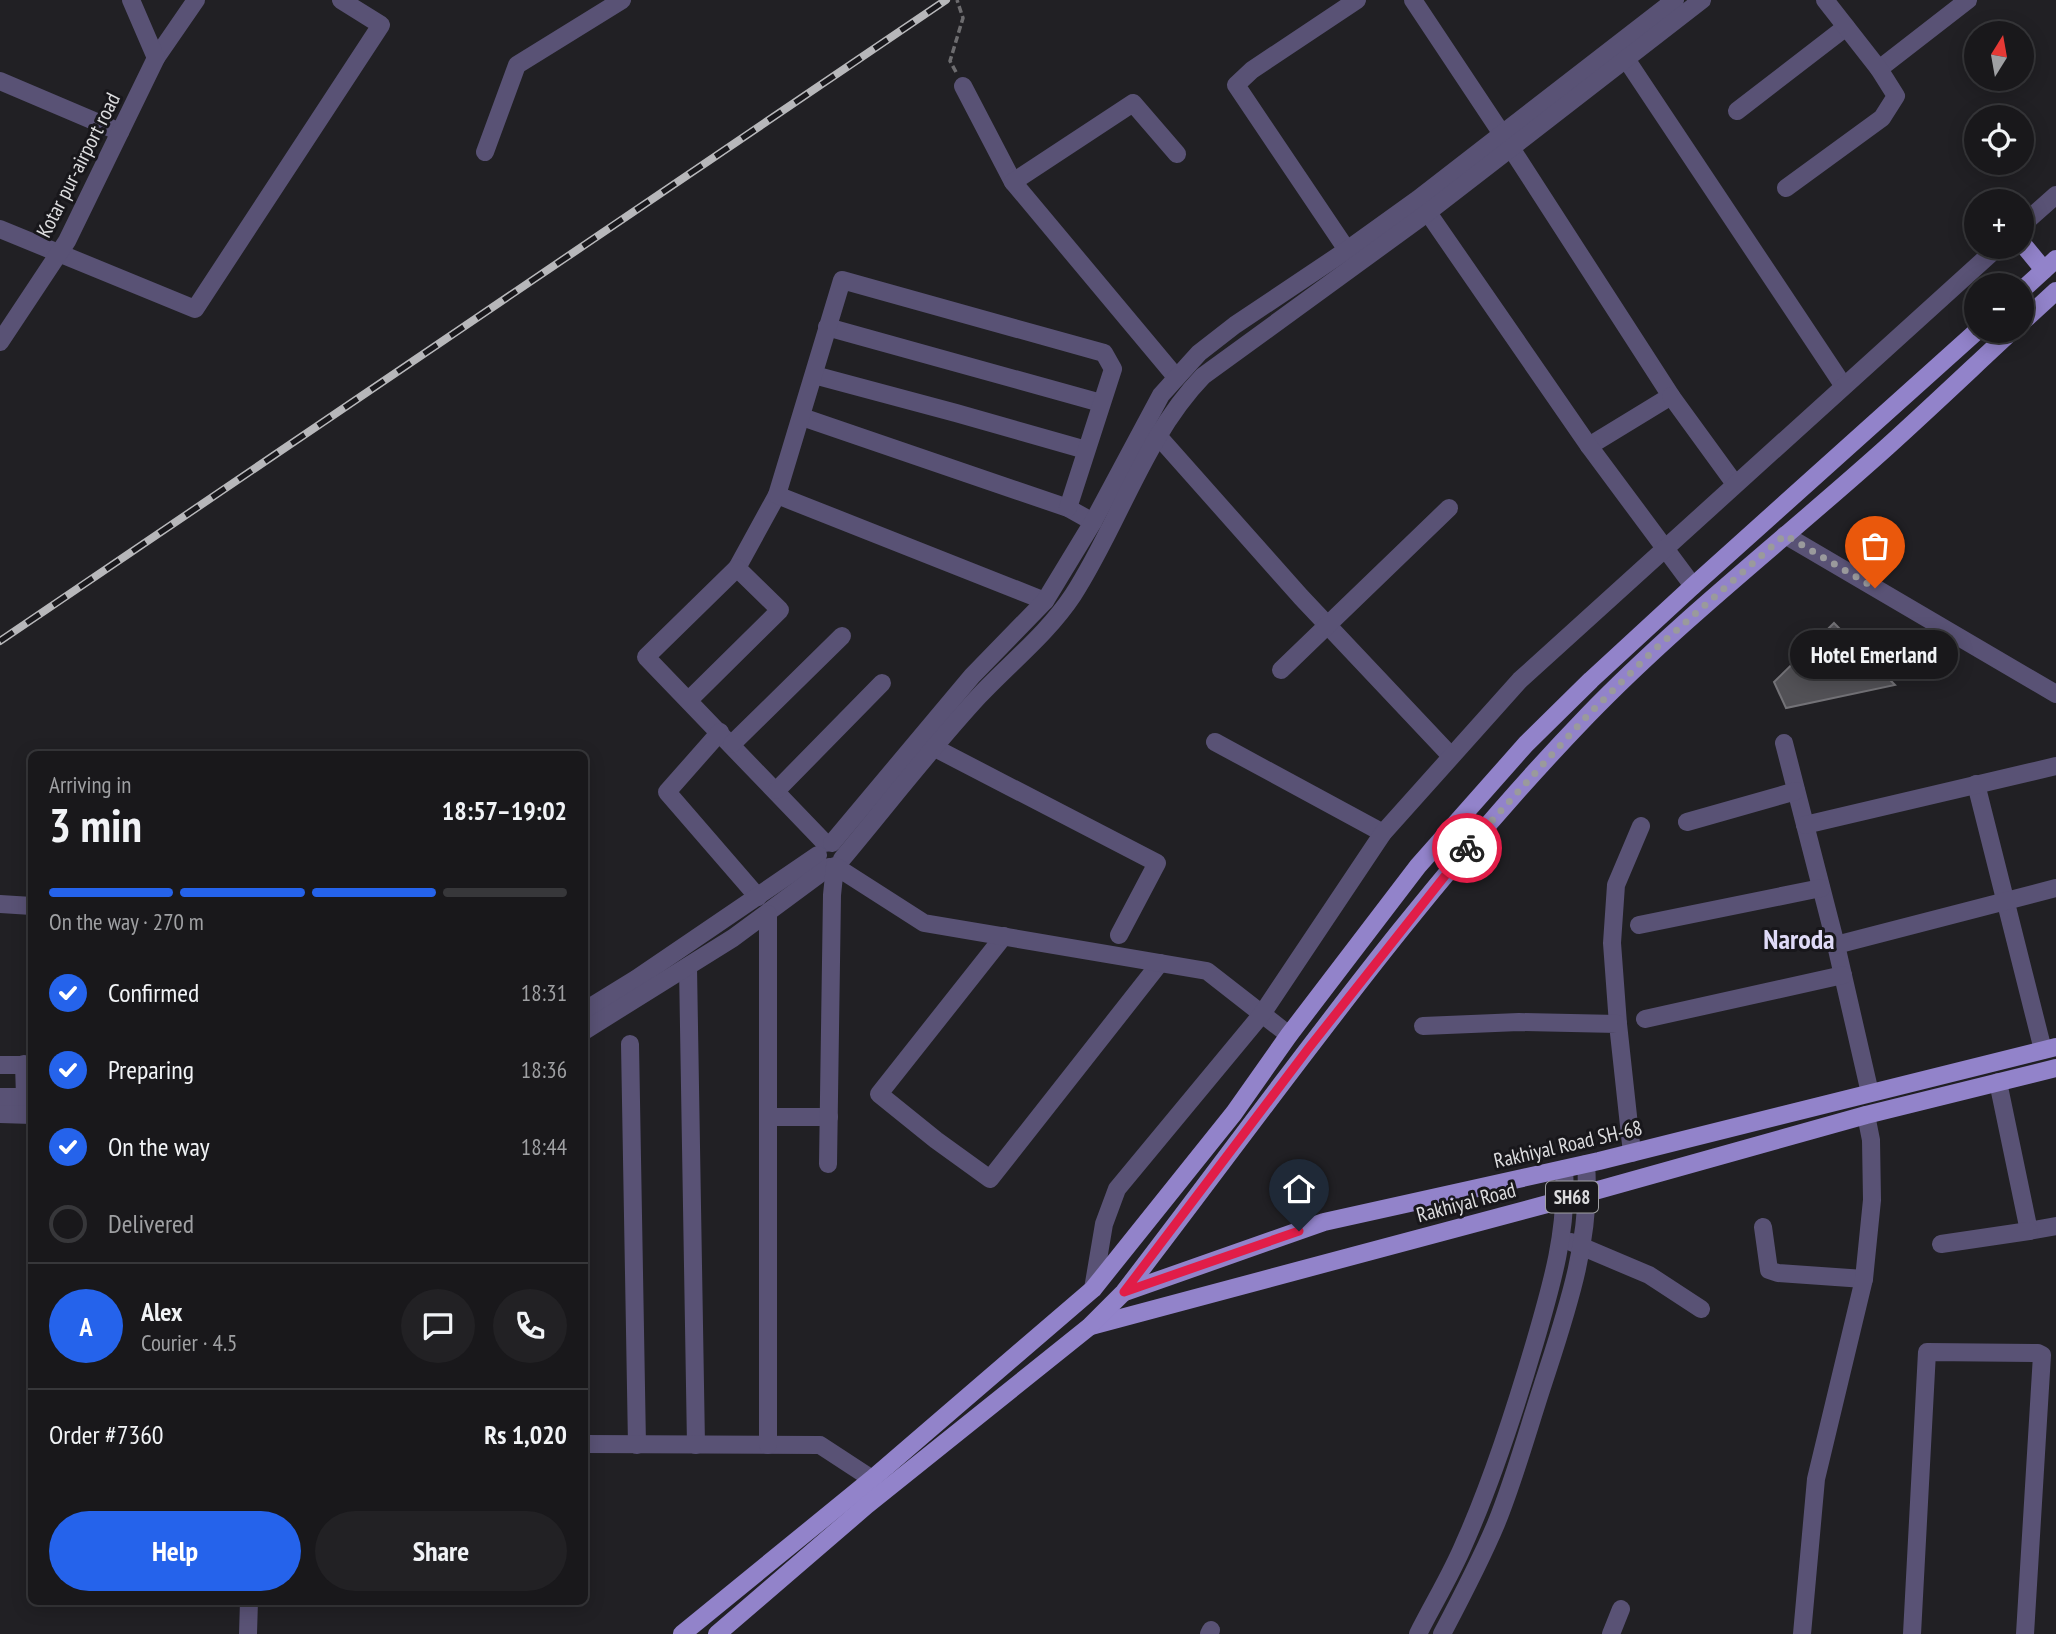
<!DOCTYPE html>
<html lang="en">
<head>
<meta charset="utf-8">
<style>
  body { margin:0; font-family:"PT Sans Narrow",sans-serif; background:#222124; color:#f1f3f6; height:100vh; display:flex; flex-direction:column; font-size:26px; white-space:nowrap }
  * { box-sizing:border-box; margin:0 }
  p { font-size:23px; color:#9fa0a3 }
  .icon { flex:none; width:38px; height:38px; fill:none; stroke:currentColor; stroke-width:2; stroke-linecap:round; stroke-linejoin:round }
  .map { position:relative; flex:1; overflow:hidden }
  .drawer { position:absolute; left:28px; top:751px; width:560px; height:854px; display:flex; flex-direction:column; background:#19181b; border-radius:10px; box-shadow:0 4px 18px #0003,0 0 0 2px #37373a }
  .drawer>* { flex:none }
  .needle { width:46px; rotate:11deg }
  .fabs { position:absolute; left:1964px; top:21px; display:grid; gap:14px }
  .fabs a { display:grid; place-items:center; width:70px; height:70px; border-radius:50%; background:#19181b; box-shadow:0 4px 18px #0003,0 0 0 2px #37373a; font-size:35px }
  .pin { position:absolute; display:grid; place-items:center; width:60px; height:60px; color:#fff; margin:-72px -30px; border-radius:50% 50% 50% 0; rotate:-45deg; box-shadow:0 0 7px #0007 }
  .pin .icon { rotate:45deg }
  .courier { position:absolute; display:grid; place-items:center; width:70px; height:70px; margin:-35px; border:5px solid #e11d48; border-radius:50%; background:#fff; color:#222; box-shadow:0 2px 9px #0007 }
  .bubble { position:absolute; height:49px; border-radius:24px; background:#19181b; box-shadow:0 4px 18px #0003,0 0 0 2px #37373a; font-size:23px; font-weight:700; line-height:49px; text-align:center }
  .head em { font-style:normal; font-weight:700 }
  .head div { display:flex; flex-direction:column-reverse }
  .head { display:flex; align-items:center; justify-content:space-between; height:119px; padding:0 21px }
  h1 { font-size:46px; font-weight:700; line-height:52px }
  .bar { display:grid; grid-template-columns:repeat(4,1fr); gap:10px 7px; align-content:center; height:84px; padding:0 21px }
  .bar i { height:9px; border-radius:5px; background:#37373a }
  .bar .selected { background:#2563eb }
  .bar p { grid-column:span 4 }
  .line { display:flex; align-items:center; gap:18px; padding:0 21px; border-top:2px solid #37373a }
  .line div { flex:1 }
  .round { display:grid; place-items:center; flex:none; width:74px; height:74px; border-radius:37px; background:#222124 }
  ol { padding:0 21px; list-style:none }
  li { display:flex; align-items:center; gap:21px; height:77px }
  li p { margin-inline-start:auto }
  li .icon { padding:7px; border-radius:50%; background:#2563eb; color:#fff; stroke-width:4 }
  li:last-child { color:#9fa0a3 }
  li i { width:38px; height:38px; border:4px solid #37373a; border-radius:50% }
  .button { display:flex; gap:14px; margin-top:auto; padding:14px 21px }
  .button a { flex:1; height:80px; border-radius:42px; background:#2563eb; color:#fff; font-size:28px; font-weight:700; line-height:80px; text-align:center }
  .button a+a { background:#222124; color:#f1f3f6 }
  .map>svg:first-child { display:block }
  .building { fill:#525156; stroke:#737277; stroke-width:2 }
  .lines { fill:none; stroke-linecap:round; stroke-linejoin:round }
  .path { stroke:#6d6c6f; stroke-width:3.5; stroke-dasharray:7 3.5; stroke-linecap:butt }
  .minor { stroke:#595275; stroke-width:18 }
  .major { stroke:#9283ca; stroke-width:18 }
  .rail-casing { stroke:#b7b7ba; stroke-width:8 }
  .rail { stroke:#18171b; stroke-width:5; stroke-dasharray:16; stroke-linecap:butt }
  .done { stroke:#9a9a9c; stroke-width:7; stroke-dasharray:0 12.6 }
  .route { stroke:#e11d48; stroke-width:9 }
  .labels { text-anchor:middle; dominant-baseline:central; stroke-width:6; stroke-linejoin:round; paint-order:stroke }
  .shield { fill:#18171b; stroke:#a0a0a3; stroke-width:2 }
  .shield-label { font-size:19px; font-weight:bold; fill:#dbdbdd }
  .street-label { font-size:21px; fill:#dbdbdd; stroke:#18171b }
  .district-label { font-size:28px; font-weight:bold; fill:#dfdaf7; stroke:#18171b }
</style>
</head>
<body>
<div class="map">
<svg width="2056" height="1634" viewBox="0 0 2056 1634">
  <rect width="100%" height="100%" fill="#212024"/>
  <path class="building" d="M1834,623L1895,685L1786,708L1774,682Z"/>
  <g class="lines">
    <path class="path" d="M956,72L950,61L963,18L957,0"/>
    <g class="minor">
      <path d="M1413,0L1502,134"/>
      <path d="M156,58L196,0"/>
      <path d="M1626,59L1843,385"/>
      <path d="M1879,69L1968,0"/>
      <path d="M0,81L120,132"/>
      <path d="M963,86L1013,182"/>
      <path d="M1737,111L1846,27"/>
      <path d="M1511,148L1671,396L1589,446"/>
      <path d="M485,152L517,65L622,0"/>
      <path d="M1786,188L1882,118L1896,96L1879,69L1825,0"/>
      <path d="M1422,204L1589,446L1693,586"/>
      <path d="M2021,226L2056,195"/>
      <path d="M0,229L195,309L381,25L341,0"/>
      <path d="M1347,250L1236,85L1252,70L1357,0"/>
      <path d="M827,327L1101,403"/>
      <path d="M0,342L67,241L156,58L131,0"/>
      <path d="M814,375L956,413L1086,450"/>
      <path d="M1176,377L1013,182L1133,103L1177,154"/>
      <path d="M1671,396L1735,484"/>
      <path d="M802,417L1068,508L1093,522"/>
      <path d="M1158,436L1301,597L1451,756"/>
      <path d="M1785,535L2056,694"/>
      <path d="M737,568L777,495"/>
      <path d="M1045,601L777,495L842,280L1104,353L1113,369L1068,508"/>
      <path d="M1281,670L1449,508"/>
      <path d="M689,700L780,610L737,568L646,657L825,843"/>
      <path d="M720,732L667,792L758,897"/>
      <path d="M1215,742L1383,833"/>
      <path d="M1784,743L1836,945L1870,1093"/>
      <path d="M732,744L842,636"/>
      <path d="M933,747L1157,863L1119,935"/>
      <path d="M1976,784L2043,1050"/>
      <path d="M777,790L882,683"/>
      <path d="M1687,822L1796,791"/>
      <path d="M1805,825L2056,766"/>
      <path d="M832,843L972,676L1045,601L1093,522L1161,395L1199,353L1235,325L1347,250L1418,199L1675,0"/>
      <path d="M842,859C888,804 931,748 979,696C1010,663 1048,633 1073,595C1119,524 1144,437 1203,376L1427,213L1702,0"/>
      <path d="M0,904L32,906"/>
      <path d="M1639,925L1821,888"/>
      <path d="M1004,936L879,1094L936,1140L990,1179L1160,963"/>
      <path d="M1836,945L2056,888"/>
      <path d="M688,967L696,1445"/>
      <path d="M584,1011L636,979L818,855"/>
      <path d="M1645,1019L1843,975"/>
      <path d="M1618,1024L1612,943L1616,885L1641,826"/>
      <path d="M1423,1026L1519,1022L1618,1024L1632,1153"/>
      <path d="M584,1031L733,938L829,867"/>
      <path d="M630,1044L637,1445"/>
      <path d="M24,1064L25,1097"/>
      <path d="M0,1065H32"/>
      <path d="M1998,1082L2029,1231L2056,1226"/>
      <path d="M0,1097H32"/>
      <path d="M0,1114L32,1115"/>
      <path d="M768,1117H829"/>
      <path d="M828,1164L832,895L835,866L924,923L1207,971L1289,1035"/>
      <path d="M1763,1227L1769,1270L1778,1273L1864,1279"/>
      <path d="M1571,1242L1649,1275L1701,1309"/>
      <path d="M1941,1244L2029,1231"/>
      <path d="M1093,1289L1104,1224L1117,1189L1262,1014L1383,833L1520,680L1998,247"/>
      <path d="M584,1444L820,1445L872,1479"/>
      <path d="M768,1445V914"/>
      <path d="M248,1634L249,1601"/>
      <path d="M1209,1634L1211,1630"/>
      <path d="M1418,1634C1433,1604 1451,1575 1464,1544C1493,1479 1515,1410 1535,1342C1552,1284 1568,1229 1564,1169"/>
      <path d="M1442,1634C1461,1598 1480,1562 1496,1524C1514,1480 1527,1433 1542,1387C1565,1316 1592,1241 1586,1164"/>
      <path d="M1611,1634L1621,1609"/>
      <path d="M1802,1634L1816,1479L1864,1279L1872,1200L1871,1140L1866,1115"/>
      <path d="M1912,1634L1927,1352L2038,1353L2042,1355L2025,1634"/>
    </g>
    <g class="major">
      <path d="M2021,242L2044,270"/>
      <path d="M2021,291L2056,259"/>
      <path d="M2021,323L2056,291"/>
      <path d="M1125,1292L1324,1222L1599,1161L2056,1047"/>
      <path d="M1091,1326L1566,1199L1866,1115L2056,1068"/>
      <path d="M682,1634L872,1479L1093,1289L1234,1113L1289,1035L1418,866L1526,744L1591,680L1693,586L1977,331"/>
      <path d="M717,1634L867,1505L1089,1327L1124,1292C1274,1097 1416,893 1587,716C1680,620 1787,537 1887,447C1929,409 1970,370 2012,331"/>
    </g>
    <defs>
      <path id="rail" d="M0,641L946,0"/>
    </defs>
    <use href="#rail" class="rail-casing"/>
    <use href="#rail" class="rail"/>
  </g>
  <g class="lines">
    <path class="done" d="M1467,848L1587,716L1654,650L1785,535L1875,588"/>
    <path class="route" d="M1299,1231L1124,1292L1308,1049L1467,848"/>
  </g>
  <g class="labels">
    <rect class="shield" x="1546" y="1181.5" width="52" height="31" rx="5"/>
    <g class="shield-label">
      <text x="1572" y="1197">SH68</text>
    </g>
    <g class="street-label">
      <text transform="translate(78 165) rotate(-63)">Kotar pur-airport road</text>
      <text transform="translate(1568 1144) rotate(-13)">Rakhiyal Road SH-68</text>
      <text transform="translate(1466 1202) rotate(-15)">Rakhiyal Road</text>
    </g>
    <g class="district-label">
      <text x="1799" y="938">Naroda</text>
    </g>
  </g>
</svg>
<div class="fabs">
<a><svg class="needle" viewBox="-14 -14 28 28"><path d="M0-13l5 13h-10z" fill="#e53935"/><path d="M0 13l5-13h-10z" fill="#9fa0a3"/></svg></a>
<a><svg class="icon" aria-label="locate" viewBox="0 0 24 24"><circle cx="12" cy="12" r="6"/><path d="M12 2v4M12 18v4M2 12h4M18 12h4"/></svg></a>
<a>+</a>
<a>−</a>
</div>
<div class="pin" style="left:1875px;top:588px;background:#ea580c"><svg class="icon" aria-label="bag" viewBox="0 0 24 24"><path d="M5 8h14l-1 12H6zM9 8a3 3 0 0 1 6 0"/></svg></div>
<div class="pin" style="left:1299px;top:1231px;background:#1f2937"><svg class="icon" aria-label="home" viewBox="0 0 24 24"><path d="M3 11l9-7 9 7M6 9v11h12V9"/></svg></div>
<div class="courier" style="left:1467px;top:848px"><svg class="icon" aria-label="bike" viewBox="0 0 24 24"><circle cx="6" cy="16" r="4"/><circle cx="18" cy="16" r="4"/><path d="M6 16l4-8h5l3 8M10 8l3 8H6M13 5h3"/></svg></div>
<div class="bubble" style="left:1790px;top:630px;width:168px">Hotel Emerland</div>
<section class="drawer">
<div class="head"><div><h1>3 min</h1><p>Arriving in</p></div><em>18:57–19:02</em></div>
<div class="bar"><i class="selected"></i><i class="selected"></i><i class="selected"></i><i></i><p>On the way · 270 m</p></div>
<ol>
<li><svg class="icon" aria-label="check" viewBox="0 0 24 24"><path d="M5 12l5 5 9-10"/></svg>Confirmed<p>18:31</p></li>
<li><svg class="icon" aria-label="check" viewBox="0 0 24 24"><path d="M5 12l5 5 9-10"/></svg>Preparing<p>18:36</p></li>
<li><svg class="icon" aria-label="check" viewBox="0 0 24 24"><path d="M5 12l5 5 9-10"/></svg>On the way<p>18:44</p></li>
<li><i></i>Delivered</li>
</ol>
<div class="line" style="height:126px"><b class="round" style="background:#2563eb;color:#fff">A</b><div><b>Alex</b><p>Courier · 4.5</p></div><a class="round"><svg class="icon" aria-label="chat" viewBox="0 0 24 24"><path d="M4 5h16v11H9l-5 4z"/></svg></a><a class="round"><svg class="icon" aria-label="phone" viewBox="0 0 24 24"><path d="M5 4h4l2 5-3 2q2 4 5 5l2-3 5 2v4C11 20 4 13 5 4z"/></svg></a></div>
<div class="line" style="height:91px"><div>Order #7360</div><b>Rs 1,020</b></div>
<div class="button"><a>Help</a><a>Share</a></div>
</section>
</div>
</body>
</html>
